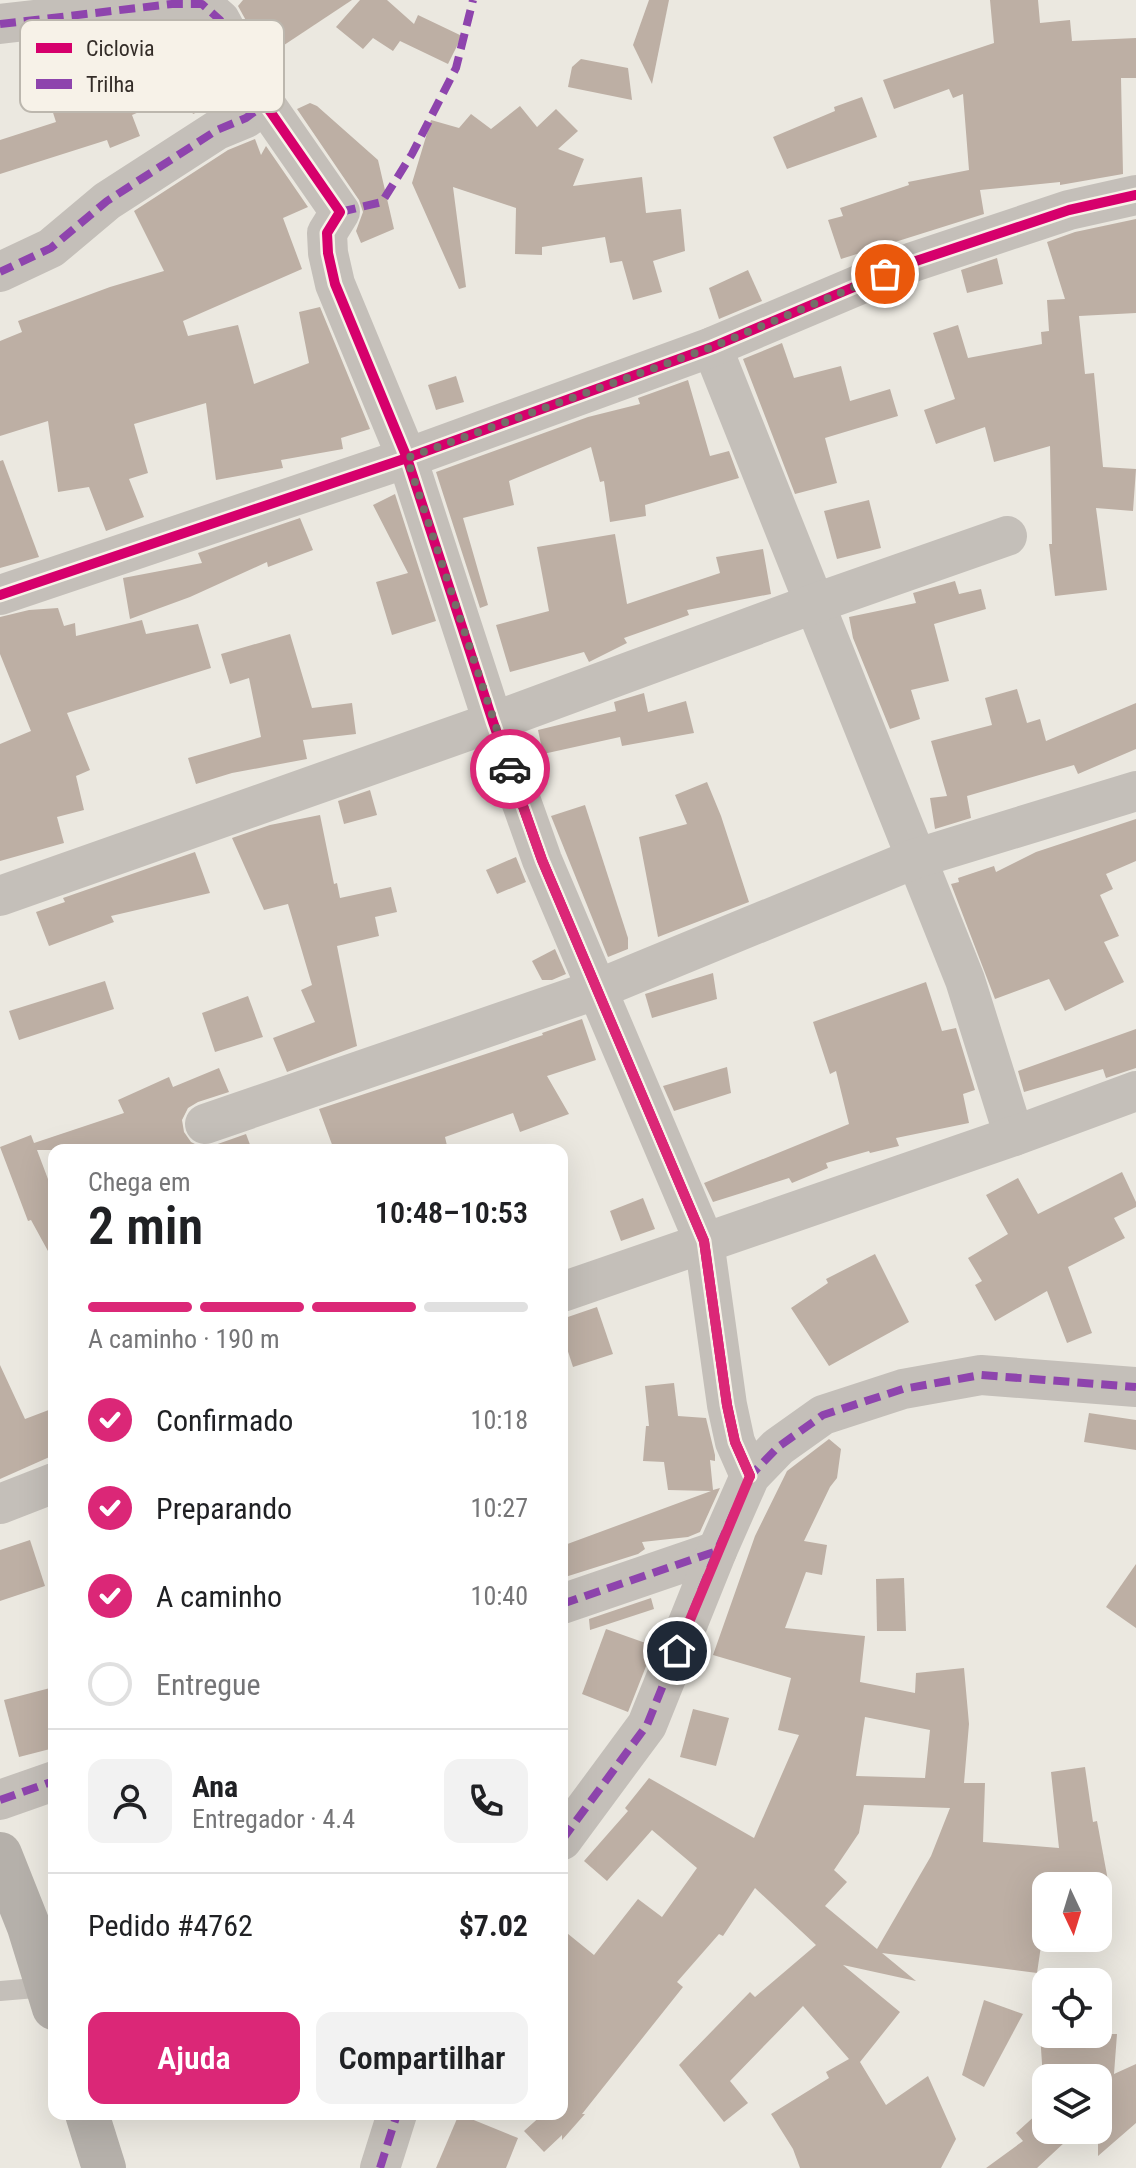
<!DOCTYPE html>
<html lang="pt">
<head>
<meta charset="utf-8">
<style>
  body { margin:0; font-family:"Roboto Condensed",sans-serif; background:#f2f2f2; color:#202124; height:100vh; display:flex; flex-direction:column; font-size:30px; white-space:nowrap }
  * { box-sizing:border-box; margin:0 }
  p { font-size:26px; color:#757577 }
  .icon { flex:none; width:44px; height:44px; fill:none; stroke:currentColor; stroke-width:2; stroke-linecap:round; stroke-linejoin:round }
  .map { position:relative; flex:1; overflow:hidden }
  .sheet { position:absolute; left:48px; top:1144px; width:520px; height:976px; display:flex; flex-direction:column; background:#fff; border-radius:16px; box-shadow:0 8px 32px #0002 }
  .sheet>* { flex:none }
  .needle { width:52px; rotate:176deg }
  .fabs { position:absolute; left:1032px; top:1872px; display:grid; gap:16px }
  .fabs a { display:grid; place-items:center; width:80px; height:80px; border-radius:16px; background:#fff; box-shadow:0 8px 32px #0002; font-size:40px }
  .pin { position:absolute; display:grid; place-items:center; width:68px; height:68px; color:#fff; margin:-34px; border:4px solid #fff; border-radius:50%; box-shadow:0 2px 8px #0007 }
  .courier { position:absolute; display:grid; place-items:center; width:80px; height:80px; margin:-40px; border:6px solid #db2777; border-radius:50%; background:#fff; color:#222; box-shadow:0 2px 10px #0007 }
  .head em { font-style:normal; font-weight:600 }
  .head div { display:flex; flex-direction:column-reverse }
  .head { display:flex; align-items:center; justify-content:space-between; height:136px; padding:0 40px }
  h1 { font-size:52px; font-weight:600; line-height:60px }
  .bar { display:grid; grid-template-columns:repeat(4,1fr); gap:12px 8px; align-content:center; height:96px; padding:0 40px }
  .bar i { height:10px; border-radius:6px; background:#e0e0e0 }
  .bar .current { background:#db2777 }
  .bar p { grid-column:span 4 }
  .line { display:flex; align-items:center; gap:20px; padding:0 40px; border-top:2px solid #e0e0e0 }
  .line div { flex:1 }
  .round { display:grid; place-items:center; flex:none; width:84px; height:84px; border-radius:16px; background:#f2f2f2 }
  ol { padding:0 40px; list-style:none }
  li { display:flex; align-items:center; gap:24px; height:88px }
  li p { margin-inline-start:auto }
  li .icon { padding:8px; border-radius:50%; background:#db2777; color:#fff; stroke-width:4 }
  li:last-child { color:#757577 }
  li i { width:44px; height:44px; border:4px solid #e0e0e0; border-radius:50% }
  .cta { display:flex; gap:16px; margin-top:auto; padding:16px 40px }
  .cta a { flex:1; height:92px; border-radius:16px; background:#db2777; color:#fff; font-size:32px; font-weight:600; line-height:92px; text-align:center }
  .cta a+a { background:#f2f2f2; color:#202124 }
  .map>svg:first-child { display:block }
  .building { fill:#bdafa4; fill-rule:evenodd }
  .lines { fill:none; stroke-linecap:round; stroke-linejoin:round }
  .lane { stroke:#c4bfb9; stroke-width:20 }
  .street { stroke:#c4bfb9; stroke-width:40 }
  .secondary { stroke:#b5b0aa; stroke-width:44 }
  .quiet { stroke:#8e44ad; stroke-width:8; stroke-dasharray:16 8; stroke-linecap:butt }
  .cycleway-casing { stroke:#f7f2e8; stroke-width:15 }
  .cycleway { stroke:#d6006c; stroke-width:10 }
  .done { stroke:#746e68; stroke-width:8; stroke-dasharray:0 14.4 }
  .route { stroke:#db2777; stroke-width:10 }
  .key { fill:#f7f2e8; stroke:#bcb7ae; stroke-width:2 }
  .key-label { font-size:22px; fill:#342d28 }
</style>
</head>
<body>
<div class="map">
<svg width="1136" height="2168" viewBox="0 0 1136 2168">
  <rect width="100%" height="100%" fill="#ebe8e0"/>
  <g class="building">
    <path d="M243,0H352L266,57L238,6Z"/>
    <path d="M360,0H387L414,24L418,15L462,36L448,64L400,41L393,51L373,38L363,49L336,27Z"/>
    <path d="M649,0H669L652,84L633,45Z"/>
    <path d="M990,0H1038L1040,23L1070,20L1072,41L1136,38V78H1121L1123,174L1060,185V182L980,190L984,214L841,259L828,220L843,216L840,208L909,185L908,182L969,170L963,94L953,98L949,89L894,109L883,80L994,43Z"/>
    <path d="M172,27H193L202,34L235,96L193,114L184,93L132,115L140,136L110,148L107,140L0,174V140L56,122L47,94L95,78L91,39L172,30Z"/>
    <path d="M581,59L628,68L632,100L568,87L572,67Z"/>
    <path d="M862,97L877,137L787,169L773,137L835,111L834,107Z"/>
    <path d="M310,103L317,106L378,160L394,229L361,243L356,231L363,212L359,200L297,109Z"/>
    <path d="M520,106L537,127L556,109L578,131L558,149L584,159L573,186L642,177L646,213L681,209L685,251L653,261L662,292L633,300L622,261L610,263L605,237L542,247V255L515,254L516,208L453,187L466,287L459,289L412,183L431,120L459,128L471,114L491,129Z"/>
    <path d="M255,139L261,155L266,146L308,207L283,218L302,269L183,321L188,336L238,325L254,384L309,363L299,312L320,307L370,429L341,438L343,449L281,460L283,468L216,480L206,403L134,424L148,473L129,479L144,517L106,531L89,487L58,492L48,421L0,436V341L22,332L18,321L110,287L164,271L134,211L228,150Z"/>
    <path d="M1136,219V313L1079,316L1085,374L1094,373L1103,467L1136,469L1133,511L1096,508L1107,590L1055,596L1049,544H1052L1050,446L994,462L985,427L936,444L924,410L955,399L933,333L958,325L968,358L1042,344L1041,332L1049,331L1047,300L1065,299L1047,242L1075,232Z"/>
    <path d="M997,258L1003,284L967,293L961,270Z"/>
    <path d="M748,270L762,301L719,319L709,288Z"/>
    <path d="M782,343L794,378L841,366L850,401L890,389L898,416L825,438L837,483L795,494L743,359Z"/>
    <path d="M456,376L464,402L436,410L428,385Z"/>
    <path d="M688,380L710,456L729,451L739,478L645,505L646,516L610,522L604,481L600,482L591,447L509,481L514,505L463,518L488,605L480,608L436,472L588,417L640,404L638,398Z"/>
    <path d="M3,460L39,557L0,568V461Z"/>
    <path d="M395,494L436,621L392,635L376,582L408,573L373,505Z"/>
    <path d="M869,500L881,548L837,559L824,511Z"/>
    <path d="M300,518L313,550L268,567L267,562L190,597L130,619L123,578L202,563L198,553Z"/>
    <path d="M615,534L627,604L720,573L716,557L763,549L771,594L687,610L689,615L624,638L627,643L589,662L584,652L510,672L496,625L549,611L537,547Z"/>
    <path d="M955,581L959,594L981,589L986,609L934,624L949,681L911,690L920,719L890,729L853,638L849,617L916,603L913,593Z"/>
    <path d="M58,608L64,626L75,623L76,636L142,620L146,634L198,624L211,668L67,713L90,770L76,776L84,810L57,817L64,843L0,861V744L31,731L0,654V617L29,610Z"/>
    <path d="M290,634L312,708L352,703L356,734L303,740L307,759L232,773L196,784L188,758L261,737L249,678L230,684L221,654Z"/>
    <path d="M1017,689L1027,723L1040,719L1046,741L1136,703V749L1078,774L1074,765L967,796L971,818L935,829L930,798L947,796L931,741L992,725L985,698Z"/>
    <path d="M644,693L648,712L686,701L694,733L622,746L620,737L543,754L538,730L616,711L614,702Z"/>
    <path d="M707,782L721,816L749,902L658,937L639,837L687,824L675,795Z"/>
    <path d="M370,790L377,815L344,824L338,801Z"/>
    <path d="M585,805L628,938V949L608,957L551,816Z"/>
    <path d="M320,815L334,884L337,883L340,898L391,887L397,912L375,917L379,936L337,946L357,1046L287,1072L273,1038L315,1022L301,990L312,985L288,904L264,910L232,838L270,825Z"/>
    <path d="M1136,819V861L1106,874L1113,889L1100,895L1119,936L1104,942L1124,982L1065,1011L1049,979L995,999L951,884L959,882L958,878L994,866L996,872L1036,852Z"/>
    <path d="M195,852L210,893L111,916L114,922L49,946L36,912L65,902L63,898Z"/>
    <path d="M516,857L526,882L497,894L486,870Z"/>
    <path d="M555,949L566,974L552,980H542L532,961Z"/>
    <path d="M713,973L717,999L652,1018L645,994Z"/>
    <path d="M105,981L114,1009L19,1040L9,1011Z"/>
    <path d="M926,982L942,1031L956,1028L975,1090L963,1094L969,1123L896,1138L899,1146L870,1153L869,1151L826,1163L828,1168L792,1183L789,1178L713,1202L704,1183L849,1124L836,1071L830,1074L813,1022Z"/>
    <path d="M248,996L263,1037L215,1052L202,1013Z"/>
    <path d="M582,1019L596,1060L547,1076L569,1114L520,1132L513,1113L445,1137L448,1150H334L319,1109L543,1035L542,1033Z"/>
    <path d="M1136,1029V1068L1106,1078L1103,1069L1024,1092L1018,1071Z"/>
    <path d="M727,1067L731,1093L674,1111L663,1086Z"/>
    <path d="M219,1068L229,1092L198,1102L188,1108L182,1120L184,1132L191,1142L201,1147L212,1146L246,1134L252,1150H37L54,1195V1262L31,1220L28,1221L0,1147L31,1135L34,1143L124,1113L118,1100L169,1077L173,1087Z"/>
    <path d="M1122,1172L1136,1202V1207L1114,1218L1125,1238L1068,1267L1092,1333L1067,1343L1047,1291L995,1321L975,1285L982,1281L968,1258L1008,1234L986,1195L1018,1178L1038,1214Z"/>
    <path d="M643,1198L655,1229L621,1241L610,1211Z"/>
    <path d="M875,1254L909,1322L829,1366L791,1308L828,1283L826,1279Z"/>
    <path d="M597,1307L613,1354L573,1367L562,1333V1319Z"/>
    <path d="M0,1365L25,1419L54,1408V1455L0,1479Z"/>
    <path d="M674,1383L678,1416L706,1418L715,1455V1461L710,1460L713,1490L720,1488L700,1532L688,1537L642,1542L645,1549L638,1554L562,1578V1546L711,1491L668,1490L664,1462L643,1461L646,1426H649L645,1386Z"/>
    <path d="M1089,1413L1136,1420V1450L1084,1442Z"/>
    <path d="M829,1439L841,1449L837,1478L830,1487L804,1541L827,1545L822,1575L806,1572L785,1628L865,1636L860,1682L915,1693L916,1673L964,1668L969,1724L964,1783H985L983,1842L1059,1848L1051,1772L1085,1767L1093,1822L1097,1821L1109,1886H1046V1912L1037,1973L882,1953L916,1981L843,1965L900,2012L860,2062L886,2105L928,2076L956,2139L941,2168H800L793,2149L771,2114L829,2078L826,2072L849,2059L803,2006L730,2081L748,2103L724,2122L679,2065L750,1992L755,1997L816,1945L755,1888L723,1936L719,1934L677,1982L683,1987L582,2114H585L562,2140V2135L544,2152L524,2131L543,2114H562V1929L594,1955L638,1899L662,1917L697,1868L652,1830L607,1881L584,1861L628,1811L625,1808L649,1778L754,1838L799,1735L778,1730L791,1678L713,1655L755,1536L787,1471ZM865,1717L930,1730L925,1778L856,1776ZM864,1805L950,1808L931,1856L877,1949L825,1906L847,1882L834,1870L859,1833Z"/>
    <path d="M30,1540L45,1586L0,1601V1550Z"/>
    <path d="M1136,1564V1628L1106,1607Z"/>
    <path d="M904,1578L906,1631H877L876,1579Z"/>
    <path d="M651,1598L654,1609L590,1630L589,1619Z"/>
    <path d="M606,1629L654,1646L628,1712L582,1694Z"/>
    <path d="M54,1687V1748L19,1757L4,1700Z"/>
    <path d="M693,1709L729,1718L716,1766L680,1757Z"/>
    <path d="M984,2000L1023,2014L984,2087L962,2075Z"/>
    <path d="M1040,2034H1117L1114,2074L1136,2064V2123L1098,2156V2082L1107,2078H1043Z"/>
    <path d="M1038,2113L1046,2122V2130H1054L1065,2142L1037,2168H986L1023,2141L1016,2133Z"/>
    <path d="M459,2114L518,2138L506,2168H436Z"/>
  </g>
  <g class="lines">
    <path class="lane" d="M0,1991L47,1987"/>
    <g class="street">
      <path d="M0,24L172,4H202L220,20L265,104L246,118L217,130L107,201L51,248L0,272"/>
      <path d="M265,104L340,212L327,233L328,253L335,284L407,458L493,722L542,860L704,1241L727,1405L735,1442L750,1476"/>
      <path d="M712,347L965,980L1014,1136"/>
      <path d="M0,595L407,458L712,347L913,262L1069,210L1136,195"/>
      <path d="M0,896L493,722L813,604L1007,536"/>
      <path d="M205,1124L598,989L914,859L1136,791"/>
      <path d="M562,1292L1014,1136L1136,1091"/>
      <path d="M0,1504L54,1483"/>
      <path d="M562,1604L717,1551"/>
      <path d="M0,1800L54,1781"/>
      <path d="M562,1840L647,1725L717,1551L750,1476L778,1447L823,1415L903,1389L981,1375L1136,1387"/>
      <path d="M380,2168L397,2114"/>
    </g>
    <g class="secondary">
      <path d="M0,1854L29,1927L54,2008"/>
      <path d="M87,2114L104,2168"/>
    </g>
    <g class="quiet">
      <path d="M0,24L172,4H202L220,20L265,104L246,118L217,130L107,201L51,248L0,272"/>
      <path d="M340,212L382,202L412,154L456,68L473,0"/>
      <path d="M562,1604L717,1551"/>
      <path d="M0,1800L54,1781"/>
      <path d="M562,1840L647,1725L717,1551L750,1476L778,1447L823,1415L903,1389L981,1375L1136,1387"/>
      <path d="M380,2168L397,2114"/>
    </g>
    <defs>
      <g id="cycleway">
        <path d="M265,104L340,212L327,233L328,253L335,284L407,458L493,722L542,860L704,1241L727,1405L735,1442L750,1476"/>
        <path d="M0,595L407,458L712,347L913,262L1069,210L1136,195"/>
      </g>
    </defs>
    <use href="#cycleway" class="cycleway-casing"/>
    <use href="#cycleway" class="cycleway"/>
  </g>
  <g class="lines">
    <path class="done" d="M510,769L407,458L712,347L885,274"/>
    <path class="route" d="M510,769L542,860L704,1241L727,1405L735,1442L750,1476L677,1651"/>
  </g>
  <rect x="20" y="20" width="264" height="92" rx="12" class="key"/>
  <rect x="36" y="43" width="36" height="10" fill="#d6006c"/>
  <rect x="36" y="79" width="36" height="10" fill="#8e44ad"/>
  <g class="key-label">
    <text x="86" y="56">Ciclovia</text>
    <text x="86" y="92">Trilha</text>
  </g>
</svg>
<div class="fabs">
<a><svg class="needle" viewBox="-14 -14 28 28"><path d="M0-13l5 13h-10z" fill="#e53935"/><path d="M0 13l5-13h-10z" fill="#757577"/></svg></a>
<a><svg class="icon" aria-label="locate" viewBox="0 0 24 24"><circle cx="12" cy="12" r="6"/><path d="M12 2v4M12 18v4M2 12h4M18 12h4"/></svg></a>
<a><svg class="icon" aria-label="layers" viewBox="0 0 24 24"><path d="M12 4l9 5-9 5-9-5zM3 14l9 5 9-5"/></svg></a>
</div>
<div class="pin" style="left:885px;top:274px;background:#ea580c"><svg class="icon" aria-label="bag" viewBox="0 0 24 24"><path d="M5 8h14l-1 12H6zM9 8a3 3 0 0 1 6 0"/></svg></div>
<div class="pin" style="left:677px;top:1651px;background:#1f2937"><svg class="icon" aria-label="home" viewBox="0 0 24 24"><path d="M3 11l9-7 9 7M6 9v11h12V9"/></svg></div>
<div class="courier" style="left:510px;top:769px"><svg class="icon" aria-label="car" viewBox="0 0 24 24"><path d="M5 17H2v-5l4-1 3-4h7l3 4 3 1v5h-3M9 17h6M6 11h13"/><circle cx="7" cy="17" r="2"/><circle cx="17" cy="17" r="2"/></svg></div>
<section class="sheet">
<div class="head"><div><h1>2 min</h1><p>Chega em</p></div><em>10:48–10:53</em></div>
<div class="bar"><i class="current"></i><i class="current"></i><i class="current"></i><i></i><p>A caminho · 190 m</p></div>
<ol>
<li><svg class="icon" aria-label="check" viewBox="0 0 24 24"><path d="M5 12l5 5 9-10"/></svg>Confirmado<p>10:18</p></li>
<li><svg class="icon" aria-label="check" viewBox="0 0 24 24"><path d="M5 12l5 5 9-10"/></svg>Preparando<p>10:27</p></li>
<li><svg class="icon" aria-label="check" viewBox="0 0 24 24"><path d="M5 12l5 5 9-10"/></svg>A caminho<p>10:40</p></li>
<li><i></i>Entregue</li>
</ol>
<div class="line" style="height:144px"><a class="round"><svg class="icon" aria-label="person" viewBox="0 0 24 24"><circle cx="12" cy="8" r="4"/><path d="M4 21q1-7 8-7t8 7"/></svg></a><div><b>Ana</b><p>Entregador · 4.4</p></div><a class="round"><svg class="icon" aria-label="phone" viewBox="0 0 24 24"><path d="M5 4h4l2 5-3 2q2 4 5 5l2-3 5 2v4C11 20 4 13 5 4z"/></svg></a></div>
<div class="line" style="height:104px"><div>Pedido #4762</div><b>$7.02</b></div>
<div class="cta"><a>Ajuda</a><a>Compartilhar</a></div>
</section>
</div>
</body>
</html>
